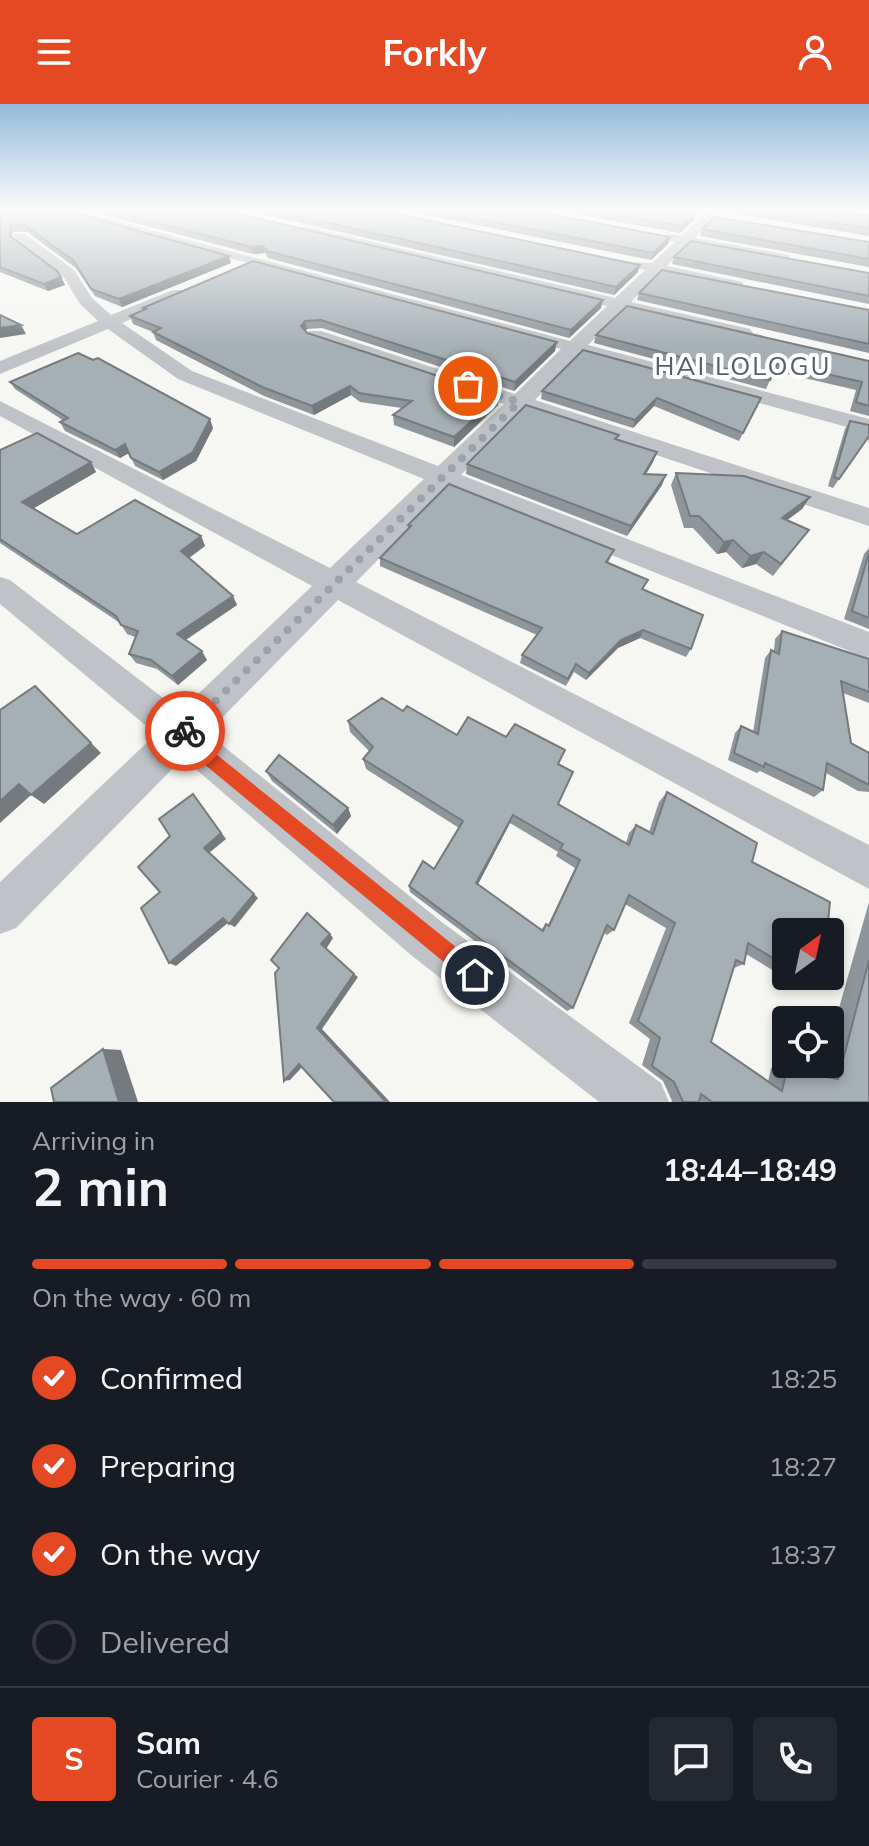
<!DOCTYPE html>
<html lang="en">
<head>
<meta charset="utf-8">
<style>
  body { margin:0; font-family:Mulish,sans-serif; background:#242831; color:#f1f3f6; height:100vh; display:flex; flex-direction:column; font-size:30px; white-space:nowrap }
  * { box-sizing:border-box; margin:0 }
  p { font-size:26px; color:#9ea1a6 }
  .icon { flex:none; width:44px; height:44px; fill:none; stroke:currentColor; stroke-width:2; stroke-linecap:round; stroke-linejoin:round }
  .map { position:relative; height:998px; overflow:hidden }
  .drawer { display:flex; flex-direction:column; background:#171b24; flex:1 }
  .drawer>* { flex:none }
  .needle { width:52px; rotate:33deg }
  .tools { position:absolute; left:772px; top:814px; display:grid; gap:16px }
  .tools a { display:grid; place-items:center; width:72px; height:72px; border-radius:8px; background:#171b24; box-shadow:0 4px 12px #0003; font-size:40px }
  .pin { position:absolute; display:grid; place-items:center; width:68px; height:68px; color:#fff; margin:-34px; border:4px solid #fff; border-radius:50%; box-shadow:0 2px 8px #0007 }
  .courier { position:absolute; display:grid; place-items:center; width:80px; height:80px; margin:-40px; border:6px solid #e54924; border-radius:50%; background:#fff; color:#222; box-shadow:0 2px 10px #0007 }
  .summary em { font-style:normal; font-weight:700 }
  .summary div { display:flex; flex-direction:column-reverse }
  .summary { display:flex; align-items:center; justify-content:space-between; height:136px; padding:0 32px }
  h1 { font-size:52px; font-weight:700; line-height:60px }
  .bar { display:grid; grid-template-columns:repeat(4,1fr); gap:12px 8px; align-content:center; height:96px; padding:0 32px }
  .bar i { height:10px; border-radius:6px; background:#363941 }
  .bar .selected { background:#e54924 }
  .bar p { grid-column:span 4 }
  .line { display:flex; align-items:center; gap:20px; padding:0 32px; border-top:2px solid #363941 }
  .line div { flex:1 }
  .round { display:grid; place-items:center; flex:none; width:84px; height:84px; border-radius:8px; background:#242831 }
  ol { padding:0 32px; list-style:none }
  li { display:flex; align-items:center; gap:24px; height:88px }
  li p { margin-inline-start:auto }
  li .icon { padding:8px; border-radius:50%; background:#e54924; color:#fff; stroke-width:4 }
  li:last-child { color:#9ea1a6 }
  li i { width:44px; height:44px; border:4px solid #363941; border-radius:50% }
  header { display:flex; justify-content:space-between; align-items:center; height:104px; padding:0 32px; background:#e54924; color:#fff; font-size:36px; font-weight:700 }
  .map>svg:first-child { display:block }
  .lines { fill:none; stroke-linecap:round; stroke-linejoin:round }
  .minor { fill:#bfc3c7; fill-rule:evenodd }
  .wall { fill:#8f969b; fill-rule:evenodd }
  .shaded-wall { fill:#747a7e }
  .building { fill:#a6afb4; stroke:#747a7e; stroke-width:2; fill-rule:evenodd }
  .route { fill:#e54924 }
  .done { stroke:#98a3ab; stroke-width:8; stroke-dasharray:0 14.4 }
  .labels { text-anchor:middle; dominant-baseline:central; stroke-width:8; stroke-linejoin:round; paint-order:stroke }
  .far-neighbourhood-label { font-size:26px; letter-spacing:2px; fill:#536069; stroke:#fff }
</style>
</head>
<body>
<header><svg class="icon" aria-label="menu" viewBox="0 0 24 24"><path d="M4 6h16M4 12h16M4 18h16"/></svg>Forkly<svg class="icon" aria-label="person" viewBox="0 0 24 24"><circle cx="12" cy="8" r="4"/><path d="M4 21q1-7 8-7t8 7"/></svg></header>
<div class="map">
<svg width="869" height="998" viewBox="0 0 869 998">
  <rect width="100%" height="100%" fill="#f6f6f3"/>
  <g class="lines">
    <path class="minor" d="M48,104H67L570,237L607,202L298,126L304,122L615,194L645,166L635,164V158L652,159L675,138L665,136V130L682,131L710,104H723L695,134L789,151V157L784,158L688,140L667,162L743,178V184L659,169L631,198L750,225L753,229L750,233L744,234L624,206L588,241L869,315V329L580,250L535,296L869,404V422L524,307L461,371L869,528V555L448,385L356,478L869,741V785L338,496L207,629L443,819L661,979L669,998H599L411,851L183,654L16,824L0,830V778L156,630L0,500V473L10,476L180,607L312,482L0,312V297L330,464L424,375L178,275L108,225L0,270V257L98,217L80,200L63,172L15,136V130H25L74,166L92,194L111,211L173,186H185V192L122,219L192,267L438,362L504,300L309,235L306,231L309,227H321L515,290L561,245Z"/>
  </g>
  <g class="wall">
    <path d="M0,104L231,159L122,203L95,192L76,164L27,128H13V134L61,173L65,181L48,187L0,168Z"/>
    <path d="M78,104H214L601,204L569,234L268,154L265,149L253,150Z"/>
    <path d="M236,104H367L638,168L614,191Z"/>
    <path d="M391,104H519L670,133L668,140L651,156Z"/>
    <path d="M543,104H670L696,109L694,116L680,129Z"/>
    <path d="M725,104H822L869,112V132L724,108Z"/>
    <path d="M702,125L869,138V163L700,132Z"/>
    <path d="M674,153L869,169V200L672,160Z"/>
    <path d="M253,157L555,247L514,287L322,224L307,225L305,227L307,229L498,301L454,343L394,321L393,311L402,304L360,298L351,291L314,311L264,292L156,236L153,228L133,220L130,212L144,206L143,204Z"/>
    <path d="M639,189L869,206V249L637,196Z"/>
    <path d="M596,231L869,257V312L850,307L856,286L774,267L766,285L594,239Z"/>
    <path d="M10,278L213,324L196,357L163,376L135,362L129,349L120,354L65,327L60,318L64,317L15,285Z"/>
    <path d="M542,287L761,294L739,337L654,302L633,324L541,295Z"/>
    <path d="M850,317L869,321V340L868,333L833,384L828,382L845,325Z"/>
    <path d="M618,336L657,348L653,358L646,370L662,381L627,432L466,370L467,360Z"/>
    <path d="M0,346L91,358L96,368L34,404L77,430L201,432L205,442L189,454L237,501L186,536L207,556L178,581L157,565L136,559L129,550L135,533L127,530L120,519L0,439Z"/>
    <path d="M676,369L810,393L802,405L787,416L809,426L773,472L756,460L742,464L726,448L717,450L693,424H684L671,381Z"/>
    <path d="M408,421L614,446L608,459L643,486L691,545L686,553L640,534L618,544L586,576L574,568L566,582L520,559L522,551L537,531L380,462V454L408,425Z"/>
    <path d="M869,444V525L844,515L864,450Z"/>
    <path d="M782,527L869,555V599L843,589L851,639L869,649V688L858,687L826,669L823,686L814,693L760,667L757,669L728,656L735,629L741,622L753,628L765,554L771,546L774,547L775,535Z"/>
    <path d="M403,607L457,631L559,660L558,700L626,739L629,729L636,721L649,728L659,698L667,688L752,758L786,828V872H821L820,882L804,885L746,850L744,860L734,864L711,938L768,978L771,964L787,965L820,972L823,960H830V936L869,798V998H701L700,997L699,998H671L672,997L663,977L642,961L650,935L629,919L666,824L625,800L614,826L607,831L604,829L573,904L567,907L410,788L409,782L434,765L459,724L366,665L363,655L370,648L350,628L348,617ZM510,719L558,748L556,752L575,764L548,821L546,820L541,826L478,780Z"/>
    <path d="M266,667L348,704L351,712L337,730L272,677Z"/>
  </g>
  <g class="shaded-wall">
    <path d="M696,109L694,116L680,129L682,122Z"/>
    <path d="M670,133L668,140L651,156L653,149Z"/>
    <path d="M263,142L265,149L253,150L252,143Z"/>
    <path d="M229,152L231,159L122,203L119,195Z"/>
    <path d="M640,161L638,168L614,191L616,183Z"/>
    <path d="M61,173L65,181L48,187L44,180Z"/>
    <path d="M603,196L601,204L569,234L571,226Z"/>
    <path d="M305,217L307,225L303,231L301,222Z"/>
    <path d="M21,221L26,230L0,234V224Z"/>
    <path d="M557,238L555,247L514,287L515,278Z"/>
    <path d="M350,282L351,291L314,311L312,302Z"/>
    <path d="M499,292L498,301L454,343V333Z"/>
    <path d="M657,294L654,302L633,324L635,316Z"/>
    <path d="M210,315L213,324L196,357L163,376L159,368Z"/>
    <path d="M125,340L129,349L120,354L115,346Z"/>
    <path d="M657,348L653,358L640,380L644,370Z"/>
    <path d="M91,358L96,368L29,407L22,398Z"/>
    <path d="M666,371L662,381L627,432L631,422Z"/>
    <path d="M810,393L802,405L774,426L782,414Z"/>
    <path d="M201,432L205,442L186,456L181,447Z"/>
    <path d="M733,436L726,448L717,450L724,438Z"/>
    <path d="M764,448L756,460L742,464L750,452Z"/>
    <path d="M233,492L237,501L182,538L177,530Z"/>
    <path d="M643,526L640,534L618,544L586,576L589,569L621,536Z"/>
    <path d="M202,547L207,556L178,581L172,572Z"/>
    <path d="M35,582L101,649L44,700L31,691L0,719V697Z"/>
    <path d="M193,690L226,735L209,749L204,744Z"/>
    <path d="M348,704L351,712L337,730L333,721Z"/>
    <path d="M513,711L510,719L475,786L476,779Z"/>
    <path d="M254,790L258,794L235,823L229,820Z"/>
    <path d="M223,814L229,818L176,862L169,859Z"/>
    <path d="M330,830L333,834L326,845L321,840Z"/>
    <path d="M354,870L358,873L322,925L390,998H386L317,924Z"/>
    <path d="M103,945L121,946L138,998H119Z"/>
    <path d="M299,960H305L290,976L284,977Z"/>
  </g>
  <g class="building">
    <path d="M0,104H56L229,152L119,195L91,185L73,156L24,121H10V132L57,167L61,173L44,180L0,163Z"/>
    <path d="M99,104H214L603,196L571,226L267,147L263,142L252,143Z"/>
    <path d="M262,104H368L640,161L616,183Z"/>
    <path d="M423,104H519L670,133L653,149Z"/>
    <path d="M578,104H670L696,109L682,122Z"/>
    <path d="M739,104H822L869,112V124Z"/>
    <path d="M715,113L869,138V155L702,125Z"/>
    <path d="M691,137L869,169V192L674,153Z"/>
    <path d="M253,157L557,238L515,278L321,216L305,217L301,222L307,229L499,292L454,333L393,311L412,297L359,289L350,282L312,302L262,283L153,228L161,224L130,212L146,205L143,204Z"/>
    <path d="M662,166L869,206V240L639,189Z"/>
    <path d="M627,202L869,257V302L856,298L862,278L778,259L770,276L596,231Z"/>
    <path d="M0,211L21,221L0,224Z"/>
    <path d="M583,246L761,294L743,329L657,294L635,316L542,287Z"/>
    <path d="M78,249L93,256L98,254L210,315L193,348L159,368L131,354L125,340L115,346L60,318L68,314L10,278Z"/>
    <path d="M526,301L619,331L615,335L657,348L644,370L666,371L631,422L467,360Z"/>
    <path d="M850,317L869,321V332L839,375L834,373Z"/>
    <path d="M37,329L91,358L22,398L77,430L135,396L201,432L181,447L233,492L177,530L202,547L172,572L151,556L129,550L138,527L121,521L116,512L0,435V346Z"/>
    <path d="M676,369L744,372L810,393L782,414L809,426L781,460L764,448L750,452L733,436L724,438L699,412H690Z"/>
    <path d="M449,380L614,446L606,458L648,476L642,485L703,511L691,545L643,526L621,536L589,569L576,560L568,575L522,551L542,524L380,454L411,422L408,421Z"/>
    <path d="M869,449V514L852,507Z"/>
    <path d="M782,527L869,555V588L841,577L851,639L869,649V681L827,659L823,686L765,659L764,663L734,649L741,622L758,630L771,546L779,550Z"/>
    <path d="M35,582L91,639L31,691L19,680L0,697V606Z"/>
    <path d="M382,594L403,607L407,602L457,631L468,613L506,633L515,620L565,646L558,660L573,668L558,700L629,741L636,721L653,730L667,688L757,739L752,758L830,798L827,828H786V862L748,839L744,860L736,856L711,938L782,987L787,965L838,975L869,856V998H712L701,990L699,998H683L674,978L652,962L660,934L638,917L675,819L629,791L614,826L607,821L573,904L409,782L423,757L434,765L463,717L363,655L373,643L348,617ZM513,711L563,740L560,745L580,756L549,822L546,820L543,827L476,779Z"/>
    <path d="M279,651L348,704L333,721L266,667Z"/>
    <path d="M193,690L221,729L204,744L254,790L229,820L223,814L169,859L141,804L160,788L138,763L170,732L159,715Z"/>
    <path d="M307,809L330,830L321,840L354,870L317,924L386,998H334L299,960L284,977L275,869L279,864L271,856Z"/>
    <path d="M804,872H821L820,882Z"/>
    <path d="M103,945L119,998H54L51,984Z"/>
  </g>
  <linearGradient id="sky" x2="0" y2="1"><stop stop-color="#94badb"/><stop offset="0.43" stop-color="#fbfbfa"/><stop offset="1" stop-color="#fbfbfa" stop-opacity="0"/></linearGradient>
  <rect width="869" height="244" fill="url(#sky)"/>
  <path class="route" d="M185,619L190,622L191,630L482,864L485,871L482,878L475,881L468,878L175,636V626Z"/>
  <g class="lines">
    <path class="done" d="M185,627L519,298L468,282"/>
  </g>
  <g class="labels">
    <g class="far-neighbourhood-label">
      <text x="743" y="261">HAI LOLOGU</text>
    </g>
  </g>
</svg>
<div class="tools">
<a><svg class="needle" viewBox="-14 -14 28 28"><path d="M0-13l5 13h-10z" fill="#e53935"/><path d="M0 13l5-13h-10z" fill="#9ea1a6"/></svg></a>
<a><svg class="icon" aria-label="locate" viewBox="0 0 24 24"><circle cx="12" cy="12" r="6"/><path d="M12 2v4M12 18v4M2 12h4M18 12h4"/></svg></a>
</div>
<div class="pin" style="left:468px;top:282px;background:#ea580c"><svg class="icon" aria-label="bag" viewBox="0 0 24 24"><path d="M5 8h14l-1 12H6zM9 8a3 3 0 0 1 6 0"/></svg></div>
<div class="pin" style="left:475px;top:871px;background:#1f2937"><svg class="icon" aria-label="home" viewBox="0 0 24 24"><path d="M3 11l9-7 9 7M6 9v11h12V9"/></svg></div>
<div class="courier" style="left:185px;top:627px"><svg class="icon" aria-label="bike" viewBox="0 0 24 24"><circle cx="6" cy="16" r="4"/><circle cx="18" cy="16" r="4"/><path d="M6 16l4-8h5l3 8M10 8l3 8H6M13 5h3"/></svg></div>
</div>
<section class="drawer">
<div class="summary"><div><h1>2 min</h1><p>Arriving in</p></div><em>18:44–18:49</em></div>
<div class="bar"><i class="selected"></i><i class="selected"></i><i class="selected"></i><i></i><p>On the way · 60 m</p></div>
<ol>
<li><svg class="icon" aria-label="check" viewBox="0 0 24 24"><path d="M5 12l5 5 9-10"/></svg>Confirmed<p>18:25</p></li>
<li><svg class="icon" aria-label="check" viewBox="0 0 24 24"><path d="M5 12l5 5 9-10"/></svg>Preparing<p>18:27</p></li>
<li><svg class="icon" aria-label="check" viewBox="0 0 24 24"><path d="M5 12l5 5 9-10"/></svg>On the way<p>18:37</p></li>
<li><i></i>Delivered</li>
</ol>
<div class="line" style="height:144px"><b class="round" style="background:#e54924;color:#fff">S</b><div><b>Sam</b><p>Courier · 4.6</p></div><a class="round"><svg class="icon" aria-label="chat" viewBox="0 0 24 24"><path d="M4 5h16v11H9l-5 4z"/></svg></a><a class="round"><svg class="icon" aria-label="phone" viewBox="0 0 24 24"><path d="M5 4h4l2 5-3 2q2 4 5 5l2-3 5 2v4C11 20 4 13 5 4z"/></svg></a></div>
</section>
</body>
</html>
